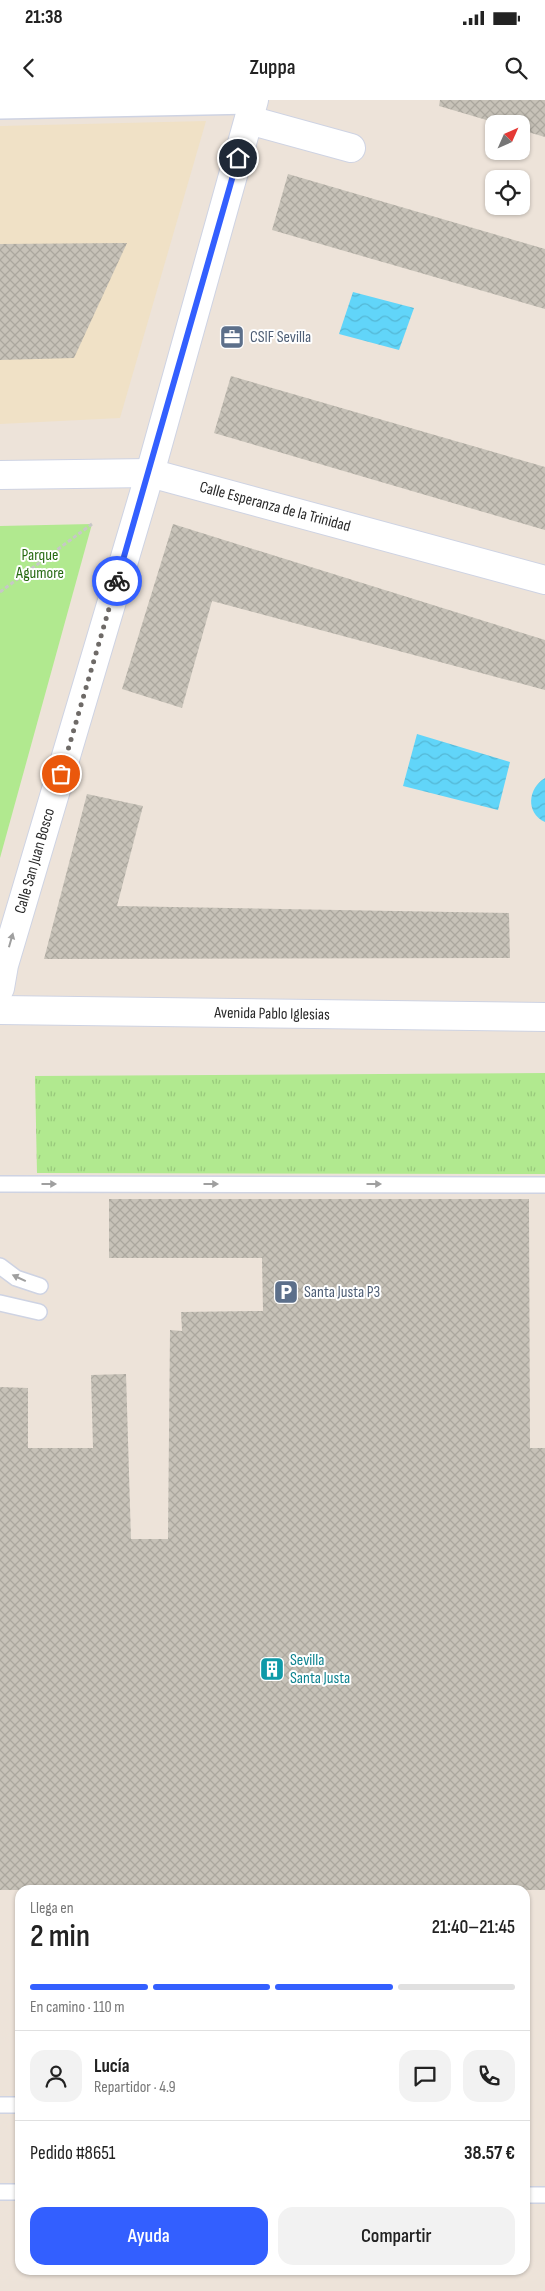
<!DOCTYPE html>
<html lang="es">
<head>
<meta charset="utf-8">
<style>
  body { margin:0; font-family:"Sofia Sans Condensed",sans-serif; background:#f2f2f2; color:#222; height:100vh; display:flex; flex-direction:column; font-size:19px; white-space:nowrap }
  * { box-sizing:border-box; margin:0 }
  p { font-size:16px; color:#767676 }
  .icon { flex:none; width:28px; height:28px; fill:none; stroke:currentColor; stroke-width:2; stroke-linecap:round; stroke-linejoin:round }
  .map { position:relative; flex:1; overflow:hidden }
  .side { position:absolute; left:15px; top:1785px; width:515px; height:390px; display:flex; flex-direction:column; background:#fff; border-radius:15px; box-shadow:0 1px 4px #0004 }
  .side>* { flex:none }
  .needle { width:32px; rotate:45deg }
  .fabs { position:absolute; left:485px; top:15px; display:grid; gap:10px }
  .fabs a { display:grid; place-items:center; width:45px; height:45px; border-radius:10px; background:#fff; box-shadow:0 1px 4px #0004; font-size:25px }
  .pin { position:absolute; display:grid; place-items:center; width:42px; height:42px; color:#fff; margin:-21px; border:2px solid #fff; border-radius:50%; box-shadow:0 1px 5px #0007 }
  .courier { position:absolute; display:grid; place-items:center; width:50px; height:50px; margin:-25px; border:4px solid #335fff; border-radius:50%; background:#fff; color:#222; box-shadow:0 1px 6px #0007 }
  .summary em { font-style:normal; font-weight:600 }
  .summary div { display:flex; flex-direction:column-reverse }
  .summary { display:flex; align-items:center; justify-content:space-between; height:85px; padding:0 15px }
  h1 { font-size:32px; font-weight:600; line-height:38px }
  .bar { display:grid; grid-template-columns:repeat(4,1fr); gap:8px 5px; align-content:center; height:60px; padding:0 15px }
  .bar i { height:6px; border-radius:4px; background:#e0e0e0 }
  .bar .active { background:#335fff }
  .bar p { grid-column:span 4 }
  .line { display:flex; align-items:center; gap:12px; padding:0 15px; border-top:1px solid #e0e0e0 }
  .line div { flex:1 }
  .round { display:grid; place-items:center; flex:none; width:52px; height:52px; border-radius:15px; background:#f2f2f2 }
  .button { display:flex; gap:10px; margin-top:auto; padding:10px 15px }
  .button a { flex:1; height:58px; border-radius:15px; background:#335fff; color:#fff; font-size:20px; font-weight:600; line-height:58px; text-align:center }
  .button a+a { background:#f2f2f2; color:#222 }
  .status { display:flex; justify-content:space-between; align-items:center; height:35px; padding:0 25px; background:#fff; direction:ltr }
  .status svg { height:14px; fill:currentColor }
  header { display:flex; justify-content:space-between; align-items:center; height:65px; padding:0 15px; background:#fff; font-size:22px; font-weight:600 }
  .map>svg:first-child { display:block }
  .education { fill:#f0e1c6 }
  .grass { fill:url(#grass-tufts) }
  .park { fill:#b1e98f }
  .water { fill:url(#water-waves) }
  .building { fill:url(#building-cross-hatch) }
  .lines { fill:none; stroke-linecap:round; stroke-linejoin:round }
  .service-casing { stroke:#ced3e3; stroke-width:18 }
  .pedestrian-casing { stroke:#ced3e3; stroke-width:24 }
  .minor-casing { stroke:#ced3e3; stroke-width:30 }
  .tertiary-casing { stroke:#ced3e3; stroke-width:30 }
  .secondary-casing { stroke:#ced3e3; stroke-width:30 }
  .path { stroke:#c7c7c7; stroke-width:3; stroke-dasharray:4 2.5; stroke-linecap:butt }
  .service { stroke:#fff; stroke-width:15 }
  .pedestrian { stroke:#fff; stroke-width:21 }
  .minor { stroke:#fff; stroke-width:28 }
  .tertiary { stroke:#fff; stroke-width:28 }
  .secondary { stroke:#fff; stroke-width:28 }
  .oneway { fill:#9f9f9f }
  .done { stroke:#6e6a67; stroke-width:5; stroke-dasharray:0 9 }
  .route { stroke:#335fff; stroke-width:6 }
  .labels { text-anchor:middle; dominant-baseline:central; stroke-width:4; stroke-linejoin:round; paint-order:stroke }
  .service-label { font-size:16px; fill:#4e5e75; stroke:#fff; text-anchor:start }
  .street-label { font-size:16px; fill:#292929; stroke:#fff }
  .park-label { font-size:16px; fill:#286b13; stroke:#fff }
  .culture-label { font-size:16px; fill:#0d838f; stroke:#fff; text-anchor:start }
</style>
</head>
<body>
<div class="status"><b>21:38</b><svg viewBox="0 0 49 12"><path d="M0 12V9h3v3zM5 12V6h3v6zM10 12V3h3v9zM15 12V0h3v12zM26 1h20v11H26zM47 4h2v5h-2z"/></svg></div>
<header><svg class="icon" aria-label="back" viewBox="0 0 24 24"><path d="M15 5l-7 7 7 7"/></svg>Zuppa<svg class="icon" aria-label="search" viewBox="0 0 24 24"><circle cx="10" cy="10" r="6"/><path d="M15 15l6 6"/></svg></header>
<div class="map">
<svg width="545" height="2191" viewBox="0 0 545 2191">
  <defs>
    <pattern id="grass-tufts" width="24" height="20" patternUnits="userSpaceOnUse" patternTransform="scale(1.25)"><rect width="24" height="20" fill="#b1e98f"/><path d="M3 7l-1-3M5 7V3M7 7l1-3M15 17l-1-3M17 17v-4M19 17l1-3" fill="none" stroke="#98c87b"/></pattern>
    <pattern id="water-waves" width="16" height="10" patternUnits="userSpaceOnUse" patternTransform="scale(1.25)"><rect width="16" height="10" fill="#61d5f9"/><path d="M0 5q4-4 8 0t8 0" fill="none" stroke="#54b7d5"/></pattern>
    <pattern id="building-cross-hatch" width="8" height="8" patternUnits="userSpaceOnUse" patternTransform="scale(1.25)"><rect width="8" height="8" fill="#c7c2b8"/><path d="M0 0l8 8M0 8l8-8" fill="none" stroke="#aba79e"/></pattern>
  </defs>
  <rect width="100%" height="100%" fill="#ede3d9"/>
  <path class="education" d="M206,21L120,318L0,324V26Z"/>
  <path class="grass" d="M545,973V1074L37,1073L35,976Z"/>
  <path class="park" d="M92,424L0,758V426Z"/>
  <g class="water">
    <path d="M353,192L414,208L399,250L339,234Z"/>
    <path d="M417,634L510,662L498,710L403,686Z"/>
    <path d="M545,678V722C525,713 528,688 545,678Z"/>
  </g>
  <g class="building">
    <path d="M440,0H545V37L521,30V24H500L439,6Z"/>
    <path d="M288,74L545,149V209L272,130Z"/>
    <path d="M127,143L74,258L0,260V144Z"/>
    <path d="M231,276L545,367V430L214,333Z"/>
    <path d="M173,424L545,540V590L212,501L182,608L122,589Z"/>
    <path d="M87,694L143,706L117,806L509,813L510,858L44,859Z"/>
    <path d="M109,1099H529L530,1348H545V1790H0V1287L28,1288V1348H93L91,1275L126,1274L131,1439H168L170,1230L182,1231L181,1212L263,1211L262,1158H109Z"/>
  </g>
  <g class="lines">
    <defs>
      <g id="service">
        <path d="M0,1084L545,1085"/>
        <path d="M0,1166L16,1178L40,1186"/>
        <path d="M0,1203L39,1212"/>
        <path d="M0,2005H20"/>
        <path d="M0,2092H20"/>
        <path d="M525,2095H545"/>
      </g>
      <path id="pedestrian" d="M0,8L253,3"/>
      <g id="minor">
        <path d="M249,20L351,48"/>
        <path d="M0,375L150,373L545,480"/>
      </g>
      <path id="tertiary" d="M0,888L4,865L150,373L254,0"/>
      <path id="secondary" d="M0,910L545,917"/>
    </defs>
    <use href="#service" class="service-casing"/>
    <use href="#pedestrian" class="pedestrian-casing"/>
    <use href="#minor" class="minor-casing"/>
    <use href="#tertiary" class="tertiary-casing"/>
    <use href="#secondary" class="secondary-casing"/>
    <path class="path" d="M0,492L92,424"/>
    <use href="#service" class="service"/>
    <use href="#pedestrian" class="pedestrian"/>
    <use href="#minor" class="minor"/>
    <use href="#tertiary" class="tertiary"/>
    <use href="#secondary" class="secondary"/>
  </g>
  <defs><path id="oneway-solid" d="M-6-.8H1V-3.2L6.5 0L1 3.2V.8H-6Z" transform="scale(1.25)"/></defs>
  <g class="oneway">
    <use href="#oneway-solid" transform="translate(11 840) rotate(-74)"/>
    <use href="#oneway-solid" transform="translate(49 1084)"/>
    <use href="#oneway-solid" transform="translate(211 1084)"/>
    <use href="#oneway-solid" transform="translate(374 1084)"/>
    <use href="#oneway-solid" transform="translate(19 1178) rotate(-155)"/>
  </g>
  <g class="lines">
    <path class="done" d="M61,674L117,481"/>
    <path class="route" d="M117,481L238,58"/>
  </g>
  <defs>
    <symbol id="office-square" viewBox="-11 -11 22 22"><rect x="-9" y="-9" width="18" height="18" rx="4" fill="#5c6f8a" stroke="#fff"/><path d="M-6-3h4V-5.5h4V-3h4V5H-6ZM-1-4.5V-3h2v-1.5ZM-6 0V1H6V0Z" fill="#fff"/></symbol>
    <symbol id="parking-square" viewBox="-11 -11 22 22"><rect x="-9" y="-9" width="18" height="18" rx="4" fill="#5c6f8a" stroke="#fff"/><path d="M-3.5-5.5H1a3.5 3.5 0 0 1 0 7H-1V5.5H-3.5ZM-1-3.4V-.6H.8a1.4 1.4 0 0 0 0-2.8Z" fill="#fff"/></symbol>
    <symbol id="building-square" viewBox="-11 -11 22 22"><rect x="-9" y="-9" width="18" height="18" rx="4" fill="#0f9aa8" stroke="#fff"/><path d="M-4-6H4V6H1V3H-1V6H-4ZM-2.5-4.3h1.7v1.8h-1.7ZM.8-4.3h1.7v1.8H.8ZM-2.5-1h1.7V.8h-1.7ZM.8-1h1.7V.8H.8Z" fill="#fff"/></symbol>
  </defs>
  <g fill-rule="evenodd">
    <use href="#office-square" x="218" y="223" width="28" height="28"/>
    <use href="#parking-square" x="272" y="1178" width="28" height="28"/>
    <use href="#building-square" x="258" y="1555" width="28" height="28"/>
  </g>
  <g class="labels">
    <g class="service-label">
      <text x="250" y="237">CSIF Sevilla</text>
      <text x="304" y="1192">Santa Justa P3</text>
    </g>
    <g class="street-label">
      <text transform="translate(275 407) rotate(15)">Calle Esperanza de la Trinidad</text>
      <text transform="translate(35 761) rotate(-74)">Calle San Juan Bosco</text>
      <text transform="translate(272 914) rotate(1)">Avenida Pablo Iglesias</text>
    </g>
    <g class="park-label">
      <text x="40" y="455">Parque<tspan x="40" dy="18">Agumore</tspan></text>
    </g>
    <g class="culture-label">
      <text x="290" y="1560">Sevilla<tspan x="290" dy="18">Santa Justa</tspan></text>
    </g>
  </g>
</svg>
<div class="fabs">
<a><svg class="needle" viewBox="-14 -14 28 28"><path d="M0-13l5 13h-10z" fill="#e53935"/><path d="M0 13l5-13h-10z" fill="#767676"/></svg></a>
<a><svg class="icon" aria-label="locate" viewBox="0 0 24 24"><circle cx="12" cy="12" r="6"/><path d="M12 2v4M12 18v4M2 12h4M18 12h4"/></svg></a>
</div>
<div class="pin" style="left:61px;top:674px;background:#ea580c"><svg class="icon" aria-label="bag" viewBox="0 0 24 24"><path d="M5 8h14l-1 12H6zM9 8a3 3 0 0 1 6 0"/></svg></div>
<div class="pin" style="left:238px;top:58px;background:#1f2937"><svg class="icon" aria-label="home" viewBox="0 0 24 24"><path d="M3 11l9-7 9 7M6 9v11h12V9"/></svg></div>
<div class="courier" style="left:117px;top:481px"><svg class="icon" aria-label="bike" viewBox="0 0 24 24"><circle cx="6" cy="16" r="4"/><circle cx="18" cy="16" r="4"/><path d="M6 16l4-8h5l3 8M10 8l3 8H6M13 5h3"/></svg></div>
<section class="side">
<div class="summary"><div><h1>2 min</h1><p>Llega en</p></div><em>21:40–21:45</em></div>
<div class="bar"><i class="active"></i><i class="active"></i><i class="active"></i><i></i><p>En camino · 110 m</p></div>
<div class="line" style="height:90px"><a class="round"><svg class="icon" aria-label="person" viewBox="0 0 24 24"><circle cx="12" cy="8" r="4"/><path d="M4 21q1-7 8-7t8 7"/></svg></a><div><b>Lucía</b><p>Repartidor · 4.9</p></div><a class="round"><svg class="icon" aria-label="chat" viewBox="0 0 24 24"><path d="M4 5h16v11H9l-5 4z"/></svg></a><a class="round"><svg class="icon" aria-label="phone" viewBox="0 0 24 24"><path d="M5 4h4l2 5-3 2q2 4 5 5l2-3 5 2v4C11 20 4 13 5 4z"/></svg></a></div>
<div class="line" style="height:65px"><div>Pedido #8651</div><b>38.57 €</b></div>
<div class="button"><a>Ayuda</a><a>Compartir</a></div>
</section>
</div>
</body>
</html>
